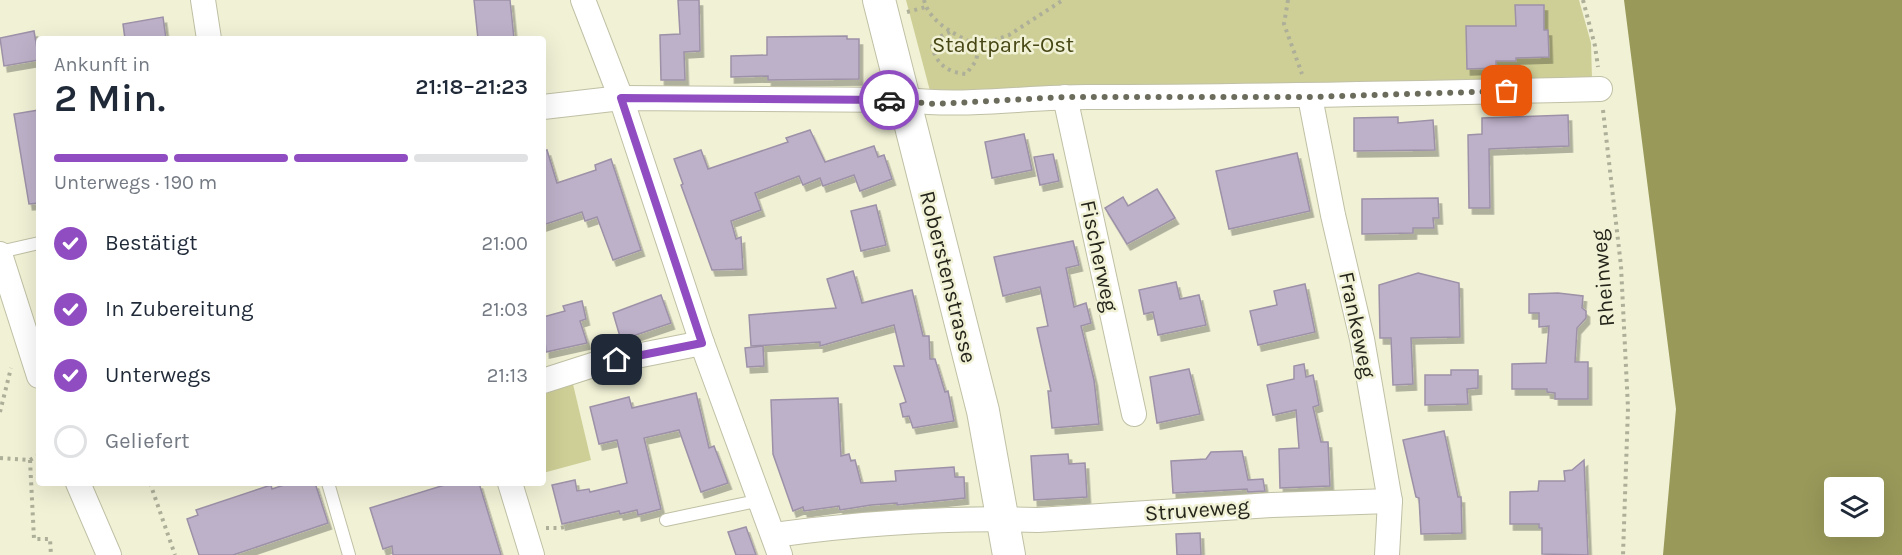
<!DOCTYPE html>
<html lang="de">
<head>
<meta charset="utf-8">
<style>
  body { margin:0; font-family:Karla,sans-serif; background:#f6f6f7; color:#1f2937; height:100vh; display:flex; flex-direction:column; font-size:22px; white-space:nowrap }
  * { box-sizing:border-box; margin:0 }
  p { font-size:20px; color:#747a83 }
  .icon { flex:none; width:33px; height:33px; fill:none; stroke:currentColor; stroke-width:2; stroke-linecap:round; stroke-linejoin:round }
  .map { position:relative; flex:1; overflow:hidden }
  .side { position:absolute; left:36px; top:36px; width:510px; height:450px; display:flex; flex-direction:column; background:#fff; border-radius:6px; box-shadow:0 6px 24px #0002 }
  .side>* { flex:none }
  .controls { position:absolute; left:1824px; top:477px; display:grid; gap:12px }
  .controls a { display:grid; place-items:center; width:60px; height:60px; border-radius:6px; background:#fff; box-shadow:0 6px 24px #0002; font-size:30px }
  .pin { position:absolute; display:grid; place-items:center; width:51px; height:51px; color:#fff; margin:-26px; border-radius:12px; box-shadow:0 3px 9px #0006 }
  .courier { position:absolute; display:grid; place-items:center; width:60px; height:60px; margin:-30px; border:4px solid #904dc1; border-radius:50%; background:#fff; color:#222; box-shadow:0 2px 8px #0007 }
  .headline em { font-style:normal; font-weight:600 }
  .headline div { display:flex; flex-direction:column-reverse }
  .headline { display:flex; align-items:center; justify-content:space-between; height:102px; padding:0 18px }
  h1 { font-size:39px; font-weight:600; line-height:45px }
  .bar { display:grid; grid-template-columns:repeat(4,1fr); gap:9px 6px; align-content:center; height:72px; padding:0 18px }
  .bar i { height:8px; border-radius:4px; background:#e0e1e3 }
  .bar .selected { background:#904dc1 }
  .bar p { grid-column:span 4 }
  ol { padding:0 18px; list-style:none }
  li { display:flex; align-items:center; gap:18px; height:66px }
  li p { margin-inline-start:auto }
  li .icon { padding:6px; border-radius:50%; background:#904dc1; color:#fff; stroke-width:4 }
  li:last-child { color:#747a83 }
  li i { width:33px; height:33px; border:3px solid #e0e1e3; border-radius:50% }
  .map>svg:first-child { display:block }
  .green { fill:#cecf96 }
  .water { fill:#99995a; fill-rule:evenodd }
  .building { fill:#bdb1c9; stroke:#9d91a8; stroke-width:1.5; filter:url(#shadow) }
  .lines { fill:none; stroke-linecap:round; stroke-linejoin:round }
  .service-casing { stroke:#c0c0a6; stroke-width:14 }
  .minor-casing { stroke:#c0c0a6; stroke-width:26 }
  .tertiary-casing { stroke:#c0c0a6; stroke-width:34 }
  .path { stroke:#aeaf99; stroke-width:4; stroke-dasharray:3 4.5; stroke-linecap:butt }
  .service { stroke:#fff; stroke-width:12 }
  .minor { stroke:#fff; stroke-width:24 }
  .tertiary { stroke:#fff; stroke-width:32 }
  .done { stroke:#6c6c5c; stroke-width:6; stroke-dasharray:0 10.8 }
  .route { stroke:#904dc1; stroke-width:8 }
  .labels { text-anchor:middle; dominant-baseline:central; stroke-width:5; stroke-linejoin:round; paint-order:stroke }
  .park-label { font-size:22px; fill:#474615; stroke:#f0f1d5 }
  .street-label { font-size:22px; fill:#25251b; stroke:#f0f1d5 }
</style>
</head>
<body>
<div class="map">
<svg width="1902" height="555" viewBox="0 0 1902 555">
  <defs>
    <filter id="shadow"><feDropShadow dx="3.5" dy="6" stdDeviation="0" flood-color="#0004"/></filter>
  </defs>
  <rect width="100%" height="100%" fill="#f0f1d5"/>
  <g class="green">
    <path d="M906,0H1579L1591,43L1592,79L930,91Z"/>
    <path d="M572,380L591,460L543,473V390Z"/>
  </g>
  <path class="water" d="M1624,0H1902V555H1663L1676,409ZM1834,488H1874V526H1834Z"/>
  <g class="building">
    <path d="M474,0H510L514,39H478Z"/>
    <path d="M678,0H699L700,51L684,52L685,80H661L660,35L680,34Z"/>
    <path d="M1515,5H1544V30H1548L1549,57L1516,58V61H1496V68L1467,69L1466,26H1516Z"/>
    <path d="M163,17L166,39H125L123,24Z"/>
    <path d="M34,31L39,60L4,66L0,38Z"/>
    <path d="M847,36V39H859V79L768,80V76L731,77V56L767,55V37Z"/>
    <path d="M39,110V203L29,204L14,114Z"/>
    <path d="M1568,115L1569,146L1489,149L1490,208H1469L1468,135L1482,134V118Z"/>
    <path d="M1398,117V123L1433,120L1435,150L1354,151V118Z"/>
    <path d="M810,130L825,162L874,146L878,157L884,155L892,179L860,191L854,175L823,186L820,178L803,185L799,176L755,193L761,210L731,221L736,239L741,237L743,269L712,270L681,185L683,184L674,159L701,150L708,169L788,142L786,138Z"/>
    <path d="M1024,134L1032,170L992,178L985,142Z"/>
    <path d="M547,150L557,183L596,170L595,165L611,159L641,250L613,260L597,217L585,221L582,212L543,225V151Z"/>
    <path d="M1297,153L1310,211L1229,229L1216,171Z"/>
    <path d="M1053,154L1059,181L1040,185L1034,157Z"/>
    <path d="M1157,189L1175,218L1127,244L1105,208L1123,197L1128,206Z"/>
    <path d="M1438,198L1439,218H1433L1434,228H1413V233L1362,234V199Z"/>
    <path d="M876,205L886,245L861,251L851,211Z"/>
    <path d="M1073,241L1079,265L1066,268L1074,307L1086,303L1091,323L1081,326L1094,380L1099,424L1052,428L1048,391H1051L1037,328L1048,326L1040,287L1003,296L994,257Z"/>
    <path d="M853,271L862,303L912,290L923,336H929L930,359H935L945,392L948,391L954,421L913,428L909,416L903,417L900,404L906,402L894,366H904L894,325L820,346V342L751,346L749,315L836,308L827,279Z"/>
    <path d="M1418,273L1459,283L1460,337L1411,338L1413,384L1393,385L1391,338H1380L1379,285Z"/>
    <path d="M1176,282L1180,299L1199,295L1206,325L1158,335L1153,312L1144,314L1139,290Z"/>
    <path d="M1305,284L1315,332L1258,345L1250,311L1277,305L1274,291Z"/>
    <path d="M1558,293L1583,296L1582,308L1586,311V318L1577,328L1575,362H1588V399H1555V393L1547,392V389H1512V364L1546,363L1549,326L1539,327V313H1529V294Z"/>
    <path d="M661,295L671,323L621,340L613,313Z"/>
    <path d="M582,301L586,319L580,321L587,343L546,352L543,317L565,311L563,306Z"/>
    <path d="M763,346L764,366L747,367L745,348Z"/>
    <path d="M1304,364L1306,377L1313,375L1319,405L1313,407L1321,442H1328L1330,486L1280,488L1279,449L1299,448L1296,410L1273,415L1267,385L1294,379V366Z"/>
    <path d="M1189,369L1200,414L1157,423L1150,377Z"/>
    <path d="M1451,370H1478V388L1467,389L1468,404L1425,405V375H1451Z"/>
    <path d="M696,393L709,448L714,446L728,483L701,492L679,430L644,438L661,509L638,515L637,510L620,514L619,511L562,524L552,485L575,480L577,491L589,489L590,492L627,483L617,440L599,444L590,407L629,397L632,408Z"/>
    <path d="M838,398L841,456L849,454L851,461L855,460L861,483L896,481L895,471L954,467L955,477H964L965,498L897,505V503L871,505L840,510L839,506L804,511L803,507L793,511L773,454L771,400Z"/>
    <path d="M1444,431L1458,497H1461L1462,533L1421,534L1419,498L1416,497L1403,440Z"/>
    <path d="M1242,451L1248,480L1263,479L1265,491L1248,492L1247,489L1173,493L1171,461L1206,459L1211,452Z"/>
    <path d="M1068,454L1069,464L1085,463L1087,497L1034,500L1031,456Z"/>
    <path d="M1584,460L1588,555L1542,554V528H1539V524H1510V492L1538,491L1539,481H1565L1564,471L1572,470Z"/>
    <path d="M290,483H315L328,523L233,555H199L187,519L198,515L196,510L271,485L272,489Z"/>
    <path d="M451,483H479L501,555H393L392,546L383,549L370,508Z"/>
    <path d="M746,527L756,555H736L728,532Z"/>
    <path d="M1200,533L1201,555H1177L1176,534Z"/>
  </g>
  <g class="lines">
    <defs>
      <g id="service">
        <path d="M0,252L39,243"/>
        <path d="M328,483L349,555"/>
        <path d="M666,520L761,500"/>
      </g>
      <g id="minor">
        <path d="M203,0L209,39"/>
        <path d="M583,0L621,98L702,343L780,555"/>
        <path d="M1065,97L1134,414"/>
        <path d="M1310,97L1333,215L1362,339L1390,501L1387,555"/>
        <path d="M543,107L621,98L906,100C966,107 1027,97 1087,97C1258,97 1429,93 1600,89"/>
        <path d="M0,254L39,376"/>
        <path d="M543,381L596,364L702,343"/>
        <path d="M78,483L109,555"/>
        <path d="M510,483L532,555"/>
        <path d="M774,535C861,523 950,517 1038,520L1272,505L1390,501"/>
      </g>
      <path id="tertiary" d="M879,0L983,411L1009,555"/>
    </defs>
    <use href="#service" class="service-casing"/>
    <use href="#minor" class="minor-casing"/>
    <use href="#tertiary" class="tertiary-casing"/>
    <g class="path">
      <path d="M924,0C930,24 958,36 979,46L1009,35L1063,0"/>
      <path d="M1288,0L1284,24L1302,74"/>
      <path d="M1583,0L1595,46L1598,67"/>
      <path d="M907,12L926,7"/>
      <path d="M950,32L939,37L932,46C937,65 947,72 966,74L976,61L979,46"/>
      <path d="M1603,110L1621,266L1628,408L1623,555"/>
      <path d="M0,412L11,368"/>
      <path d="M0,458L30,460L39,455"/>
      <path d="M30,460L34,539H50L51,555"/>
      <path d="M150,483L175,555"/>
      <path d="M101,484L116,483"/>
      <path d="M546,528H560L577,524V521"/>
    </g>
    <use href="#service" class="service"/>
    <use href="#minor" class="minor"/>
    <use href="#tertiary" class="tertiary"/>
  </g>
  <g class="lines">
    <path class="done" d="M889,100L934,104L1065,97H1310L1507,91"/>
    <path class="route" d="M617,360L702,343L621,98L889,100"/>
  </g>
  <g class="labels">
    <g class="park-label">
      <text x="1003" y="45">Stadtpark-Ost</text>
    </g>
    <g class="street-label">
      <text transform="translate(1099 256) rotate(78)">Fischerweg</text>
      <text transform="translate(948 277) rotate(76)">Roberstenstrasse</text>
      <text transform="translate(1603 278) rotate(-95)">Rheinweg</text>
      <text transform="translate(1357 325) rotate(78)">Frankeweg</text>
      <text transform="translate(1197 510) rotate(-4)">Struveweg</text>
    </g>
  </g>
</svg>
<div class="controls">
<a><svg class="icon" aria-label="layers" viewBox="0 0 24 24"><path d="M12 4l9 5-9 5-9-5zM3 14l9 5 9-5"/></svg></a>
</div>
<div class="pin" style="left:1507px;top:91px;background:#ea580c"><svg class="icon" aria-label="bag" viewBox="0 0 24 24"><path d="M5 8h14l-1 12H6zM9 8a3 3 0 0 1 6 0"/></svg></div>
<div class="pin" style="left:617px;top:360px;background:#1f2937"><svg class="icon" aria-label="home" viewBox="0 0 24 24"><path d="M3 11l9-7 9 7M6 9v11h12V9"/></svg></div>
<div class="courier" style="left:889px;top:100px"><svg class="icon" aria-label="car" viewBox="0 0 24 24"><path d="M5 17H2v-5l4-1 3-4h7l3 4 3 1v5h-3M9 17h6M6 11h13"/><circle cx="7" cy="17" r="2"/><circle cx="17" cy="17" r="2"/></svg></div>
<section class="side">
<div class="headline"><div><h1>2 Min.</h1><p>Ankunft in</p></div><em>21:18–21:23</em></div>
<div class="bar"><i class="selected"></i><i class="selected"></i><i class="selected"></i><i></i><p>Unterwegs · 190 m</p></div>
<ol>
<li><svg class="icon" aria-label="check" viewBox="0 0 24 24"><path d="M5 12l5 5 9-10"/></svg>Bestätigt<p>21:00</p></li>
<li><svg class="icon" aria-label="check" viewBox="0 0 24 24"><path d="M5 12l5 5 9-10"/></svg>In Zubereitung<p>21:03</p></li>
<li><svg class="icon" aria-label="check" viewBox="0 0 24 24"><path d="M5 12l5 5 9-10"/></svg>Unterwegs<p>21:13</p></li>
<li><i></i>Geliefert</li>
</ol>
</section>
</div>
</body>
</html>
